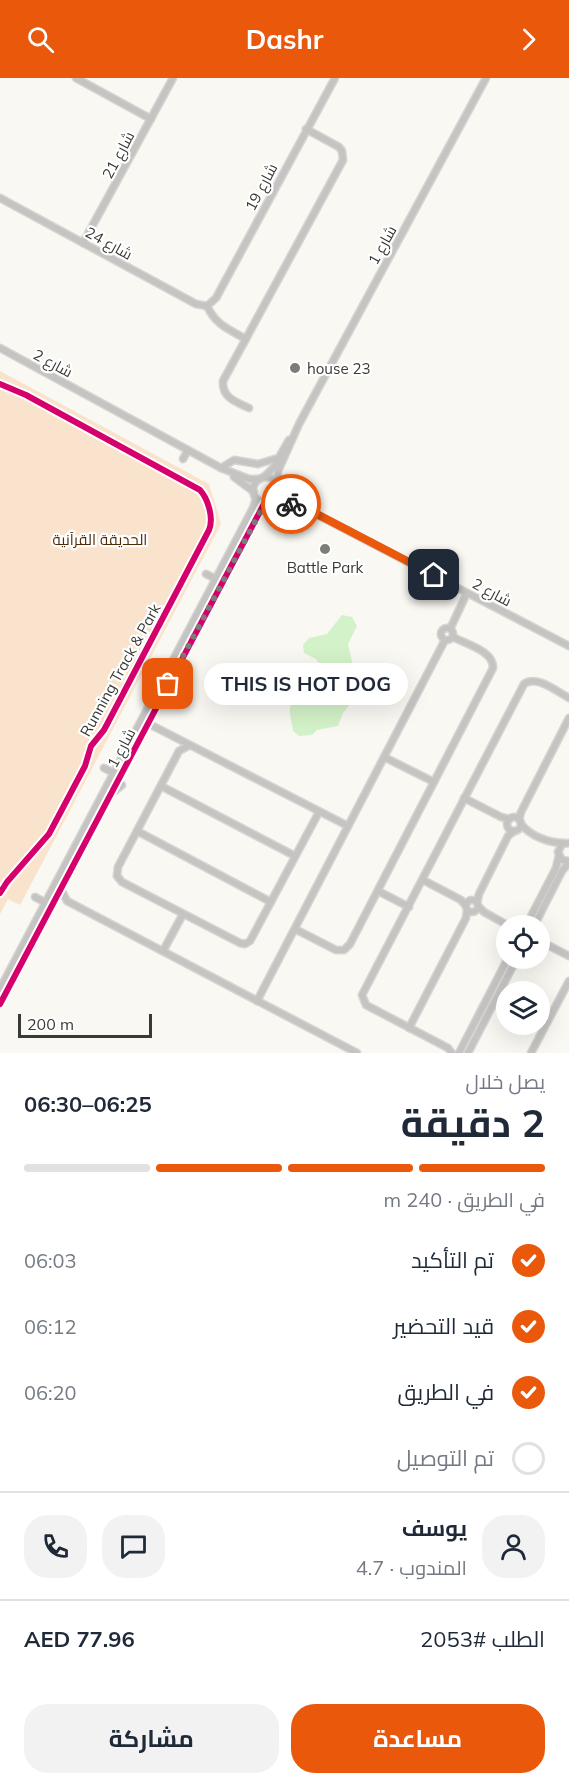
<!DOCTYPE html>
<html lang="ar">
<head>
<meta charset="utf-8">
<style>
  body { margin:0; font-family:Mulish,Cairo,sans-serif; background:#f2f2f3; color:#1f2937; direction:rtl; height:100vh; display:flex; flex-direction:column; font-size:22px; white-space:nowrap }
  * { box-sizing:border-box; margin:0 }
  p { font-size:20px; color:#747a83 }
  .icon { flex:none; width:33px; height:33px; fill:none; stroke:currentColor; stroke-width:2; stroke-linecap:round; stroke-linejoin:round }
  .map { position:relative; height:975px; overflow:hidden; direction:ltr }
  .drawer { display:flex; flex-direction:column; background:#fff; flex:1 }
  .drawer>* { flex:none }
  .fabs { position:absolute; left:496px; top:837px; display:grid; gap:12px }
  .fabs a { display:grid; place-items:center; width:54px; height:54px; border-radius:50%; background:#fff; box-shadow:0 6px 24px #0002; font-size:30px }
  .scale { position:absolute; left:18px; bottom:15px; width:134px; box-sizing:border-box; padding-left:6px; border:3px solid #393935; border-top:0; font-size:16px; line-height:21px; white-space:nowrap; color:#393935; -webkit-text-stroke:4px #fff; paint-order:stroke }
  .pin { position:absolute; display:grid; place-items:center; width:51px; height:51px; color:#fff; margin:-26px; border-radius:12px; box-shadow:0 3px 9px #0006 }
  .courier { position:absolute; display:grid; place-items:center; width:60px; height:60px; margin:-30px; border:4px solid #ea580c; border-radius:50%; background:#fff; color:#222; box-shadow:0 2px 8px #0007 }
  .bubble { position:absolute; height:42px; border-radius:21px; background:#fff; box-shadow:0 6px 24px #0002; font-size:20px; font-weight:700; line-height:42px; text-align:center; direction:rtl }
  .head em { font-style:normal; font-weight:700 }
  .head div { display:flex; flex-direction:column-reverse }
  .head { display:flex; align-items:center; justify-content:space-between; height:102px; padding:0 24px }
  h1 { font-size:39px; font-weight:700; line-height:45px }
  .bar { display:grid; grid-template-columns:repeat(4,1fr); gap:9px 6px; align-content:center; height:72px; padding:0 24px }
  .bar i { height:8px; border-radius:4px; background:#e0e1e3 }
  .bar .on { background:#ea580c }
  .bar p { grid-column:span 4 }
  .line { display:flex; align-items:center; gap:15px; padding:0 24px; border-top:2px solid #e0e1e3 }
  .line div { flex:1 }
  .round { display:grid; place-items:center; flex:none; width:63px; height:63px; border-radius:24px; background:#f2f2f3 }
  ol { padding:0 24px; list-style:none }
  li { display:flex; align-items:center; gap:18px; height:66px }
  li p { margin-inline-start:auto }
  li .icon { padding:6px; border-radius:50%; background:#ea580c; color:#fff; stroke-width:4 }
  li:last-child { color:#747a83 }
  li i { width:33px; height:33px; border:3px solid #e0e1e3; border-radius:50% }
  .cta { display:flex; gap:12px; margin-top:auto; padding:12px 24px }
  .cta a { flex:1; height:69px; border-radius:24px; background:#ea580c; color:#fff; font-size:24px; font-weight:700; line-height:69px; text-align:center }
  .cta a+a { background:#f2f2f3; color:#1f2937 }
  header { display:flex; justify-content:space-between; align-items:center; height:78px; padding:0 24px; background:#ea580c; color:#fff; font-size:27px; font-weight:700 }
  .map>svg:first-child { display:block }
  .green { fill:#fae3cd }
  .water { fill:#d4f2c9 }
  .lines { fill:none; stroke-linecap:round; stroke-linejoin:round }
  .minor-casing { stroke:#d6d5d2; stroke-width:9 }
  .minor { stroke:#c5c4c2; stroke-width:6 }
  .cycleway-casing { stroke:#fff; stroke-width:10 }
  .cycleway { stroke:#d6006c; stroke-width:6 }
  .done { stroke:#7c7c78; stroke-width:6; stroke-dasharray:0 10.8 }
  .route { stroke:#ea580c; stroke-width:8 }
  .poi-dot { fill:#7c7c78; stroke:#fff; stroke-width:2 }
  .labels { text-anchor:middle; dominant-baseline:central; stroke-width:4.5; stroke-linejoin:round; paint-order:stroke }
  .street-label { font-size:15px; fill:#393935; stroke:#fff }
  .poi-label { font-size:15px; fill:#393935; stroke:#fff; text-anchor:start }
  .park-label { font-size:15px; fill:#4e2b04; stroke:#fff }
</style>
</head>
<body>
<header><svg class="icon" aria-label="forward" viewBox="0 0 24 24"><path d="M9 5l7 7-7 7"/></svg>Dashr<svg class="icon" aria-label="search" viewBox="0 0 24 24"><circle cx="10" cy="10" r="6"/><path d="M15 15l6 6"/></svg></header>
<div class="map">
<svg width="569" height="975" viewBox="0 0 569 975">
  <rect width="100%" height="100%" fill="#f9f8f3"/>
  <path class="green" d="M0,293L209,406L221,446L20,827L8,821L0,836Z"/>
  <path class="water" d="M342,537L352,539L357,548L348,566L352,584L348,603L350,626L343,635L338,648L317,652L312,657L299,658L293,653C292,644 288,634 291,625L297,620L314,627L322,622L324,617L321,588L316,581L304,575L303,567L309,560L327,556Z"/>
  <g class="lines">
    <defs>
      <g id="minor">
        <path d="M76,0L151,41"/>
        <path d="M0,120L196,226L207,228"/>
        <path d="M83,165L173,0"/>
        <path d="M207,228L216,220L335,0"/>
        <path d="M207,228C216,247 228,251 246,261"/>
        <path d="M0,270L221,390L249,401H260"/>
        <path d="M249,330C236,324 222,320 223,303L343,82L342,73L339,69L306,51"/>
        <path d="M183,381L188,372"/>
        <path d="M221,390L234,382L258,386L278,380"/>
        <path d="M234,399L254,414"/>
        <path d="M264,399L273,390L289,362"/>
        <circle cx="266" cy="412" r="13"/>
        <path d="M277,404L278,393L299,346L486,0"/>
        <path d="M279,411L312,434L569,568"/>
        <path d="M274,422H282L299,429"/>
        <path d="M206,496L216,501"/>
        <circle cx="447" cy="556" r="6"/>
        <path d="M450,551L467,515"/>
        <path d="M153,648L348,748"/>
        <path d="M190,667L179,673L118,789L117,798L122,804L240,865L245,866L250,863L319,734"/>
        <path d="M384,679L434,704"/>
        <path d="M104,690L114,695"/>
        <path d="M161,708L295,778"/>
        <path d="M111,716L122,707"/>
        <path d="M464,720L501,739L510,741"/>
        <circle cx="514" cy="746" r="7"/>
        <path d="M519,742L521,734L569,640"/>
        <path d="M521,746C530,758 549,765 564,765"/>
        <path d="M137,753L271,824"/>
        <path d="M569,765L562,766L558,774L562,782L569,783"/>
        <path d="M423,802L461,822L466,828"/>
        <path d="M61,811L67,823L357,975"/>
        <path d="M378,813L409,829"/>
        <path d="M35,819L46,825"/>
        <circle cx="472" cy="828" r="6"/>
        <path d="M477,825L479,816L508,758L514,753"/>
        <path d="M478,828L484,834L509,848"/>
        <path d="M526,848L556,790L559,777"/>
        <path d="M534,848L562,793L569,785"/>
        <path d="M295,851L336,872H344L350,866L493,590C494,573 466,566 453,559"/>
        <path d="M540,863L569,878"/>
        <path d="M163,873L183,836"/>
        <path d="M0,911L253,430L256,420"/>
        <path d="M257,923L445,562"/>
        <path d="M0,926L265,424"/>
        <path d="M409,950L466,840L467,832"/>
        <path d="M452,975L448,970L366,927L362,917L524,606C537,597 556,613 569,620"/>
        <path d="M459,975L508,880"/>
        <path d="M468,975L517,880"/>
        <path d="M531,975L569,903"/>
      </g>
    </defs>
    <use href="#minor" class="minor-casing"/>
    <use href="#minor" class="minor"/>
    <defs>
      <g id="cycleway">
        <path d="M0,306L26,317L200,412C208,421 214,440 209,452L104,652L91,668L85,688L49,756L7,804L0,815"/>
        <path d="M0,926L265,424"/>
      </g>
    </defs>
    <use href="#cycleway" class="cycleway-casing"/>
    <use href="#cycleway" class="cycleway"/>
  </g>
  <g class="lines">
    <path class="done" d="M168,606L264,427L274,422L291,426"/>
    <path class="route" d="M291,426L309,432L434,497"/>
  </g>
  <g class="poi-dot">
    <circle cx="295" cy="290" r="6"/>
    <circle cx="325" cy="471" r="6"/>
  </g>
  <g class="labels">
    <g class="street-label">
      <text transform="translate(118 77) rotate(-62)">شارع 21</text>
      <text transform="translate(261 109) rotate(-62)">شارع 19</text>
      <text transform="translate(109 165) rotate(29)">شارع 24</text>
      <text transform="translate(382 167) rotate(-61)">شارع 1</text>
      <text transform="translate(53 285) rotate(28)">شارع 2</text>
      <text transform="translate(492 514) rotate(28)">شارع 2</text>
      <text transform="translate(120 592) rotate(-61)">Running Track &amp; Park</text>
      <text transform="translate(121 670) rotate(-62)">شارع 1</text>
    </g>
    <g class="poi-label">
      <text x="307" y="290">house 23</text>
      <text x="325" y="489" text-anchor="middle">Battle Park</text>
    </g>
    <g class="park-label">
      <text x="100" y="461">الحديقة القرآنية</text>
    </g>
  </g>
</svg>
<div class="fabs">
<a><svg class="icon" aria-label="locate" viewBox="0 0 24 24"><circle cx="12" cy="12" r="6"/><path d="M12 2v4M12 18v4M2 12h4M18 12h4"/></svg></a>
<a><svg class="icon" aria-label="layers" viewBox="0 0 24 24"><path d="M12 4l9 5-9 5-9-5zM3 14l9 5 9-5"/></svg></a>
</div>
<div class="scale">200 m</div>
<div class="pin" style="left:168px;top:606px;background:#ea580c"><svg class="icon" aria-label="bag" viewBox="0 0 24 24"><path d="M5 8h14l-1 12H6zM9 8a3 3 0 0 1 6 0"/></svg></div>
<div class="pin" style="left:434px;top:497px;background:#1f2937"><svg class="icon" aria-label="home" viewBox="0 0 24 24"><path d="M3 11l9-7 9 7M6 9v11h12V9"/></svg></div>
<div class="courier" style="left:291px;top:426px"><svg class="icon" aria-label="bike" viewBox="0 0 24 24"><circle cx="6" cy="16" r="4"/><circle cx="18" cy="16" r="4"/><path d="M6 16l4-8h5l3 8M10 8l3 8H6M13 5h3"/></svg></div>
<div class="bubble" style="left:204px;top:585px;width:204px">THIS IS HOT DOG</div>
</div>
<section class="drawer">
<div class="head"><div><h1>2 دقيقة</h1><p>يصل خلال</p></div><em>06:25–06:30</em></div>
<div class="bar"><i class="on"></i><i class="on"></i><i class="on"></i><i></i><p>في الطريق · 240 m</p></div>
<ol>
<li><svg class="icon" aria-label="check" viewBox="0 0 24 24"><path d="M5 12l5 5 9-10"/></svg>تم التأكيد<p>06:03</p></li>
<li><svg class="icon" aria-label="check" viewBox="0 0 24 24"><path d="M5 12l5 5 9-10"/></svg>قيد التحضير<p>06:12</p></li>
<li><svg class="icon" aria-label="check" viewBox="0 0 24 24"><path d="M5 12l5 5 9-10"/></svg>في الطريق<p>06:20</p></li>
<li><i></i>تم التوصيل</li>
</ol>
<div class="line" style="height:108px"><a class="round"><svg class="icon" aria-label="person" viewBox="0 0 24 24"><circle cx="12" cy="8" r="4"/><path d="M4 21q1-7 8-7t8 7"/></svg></a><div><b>يوسف</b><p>المندوب · 4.7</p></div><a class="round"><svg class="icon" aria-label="chat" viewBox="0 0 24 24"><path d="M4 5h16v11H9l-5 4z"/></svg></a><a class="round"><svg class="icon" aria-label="phone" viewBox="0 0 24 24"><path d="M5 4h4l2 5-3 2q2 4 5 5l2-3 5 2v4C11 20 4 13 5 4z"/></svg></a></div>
<div class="line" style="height:78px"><div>الطلب #2053</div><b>AED 77.96</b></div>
<div class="cta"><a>مساعدة</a><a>مشاركة</a></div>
</section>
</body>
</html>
